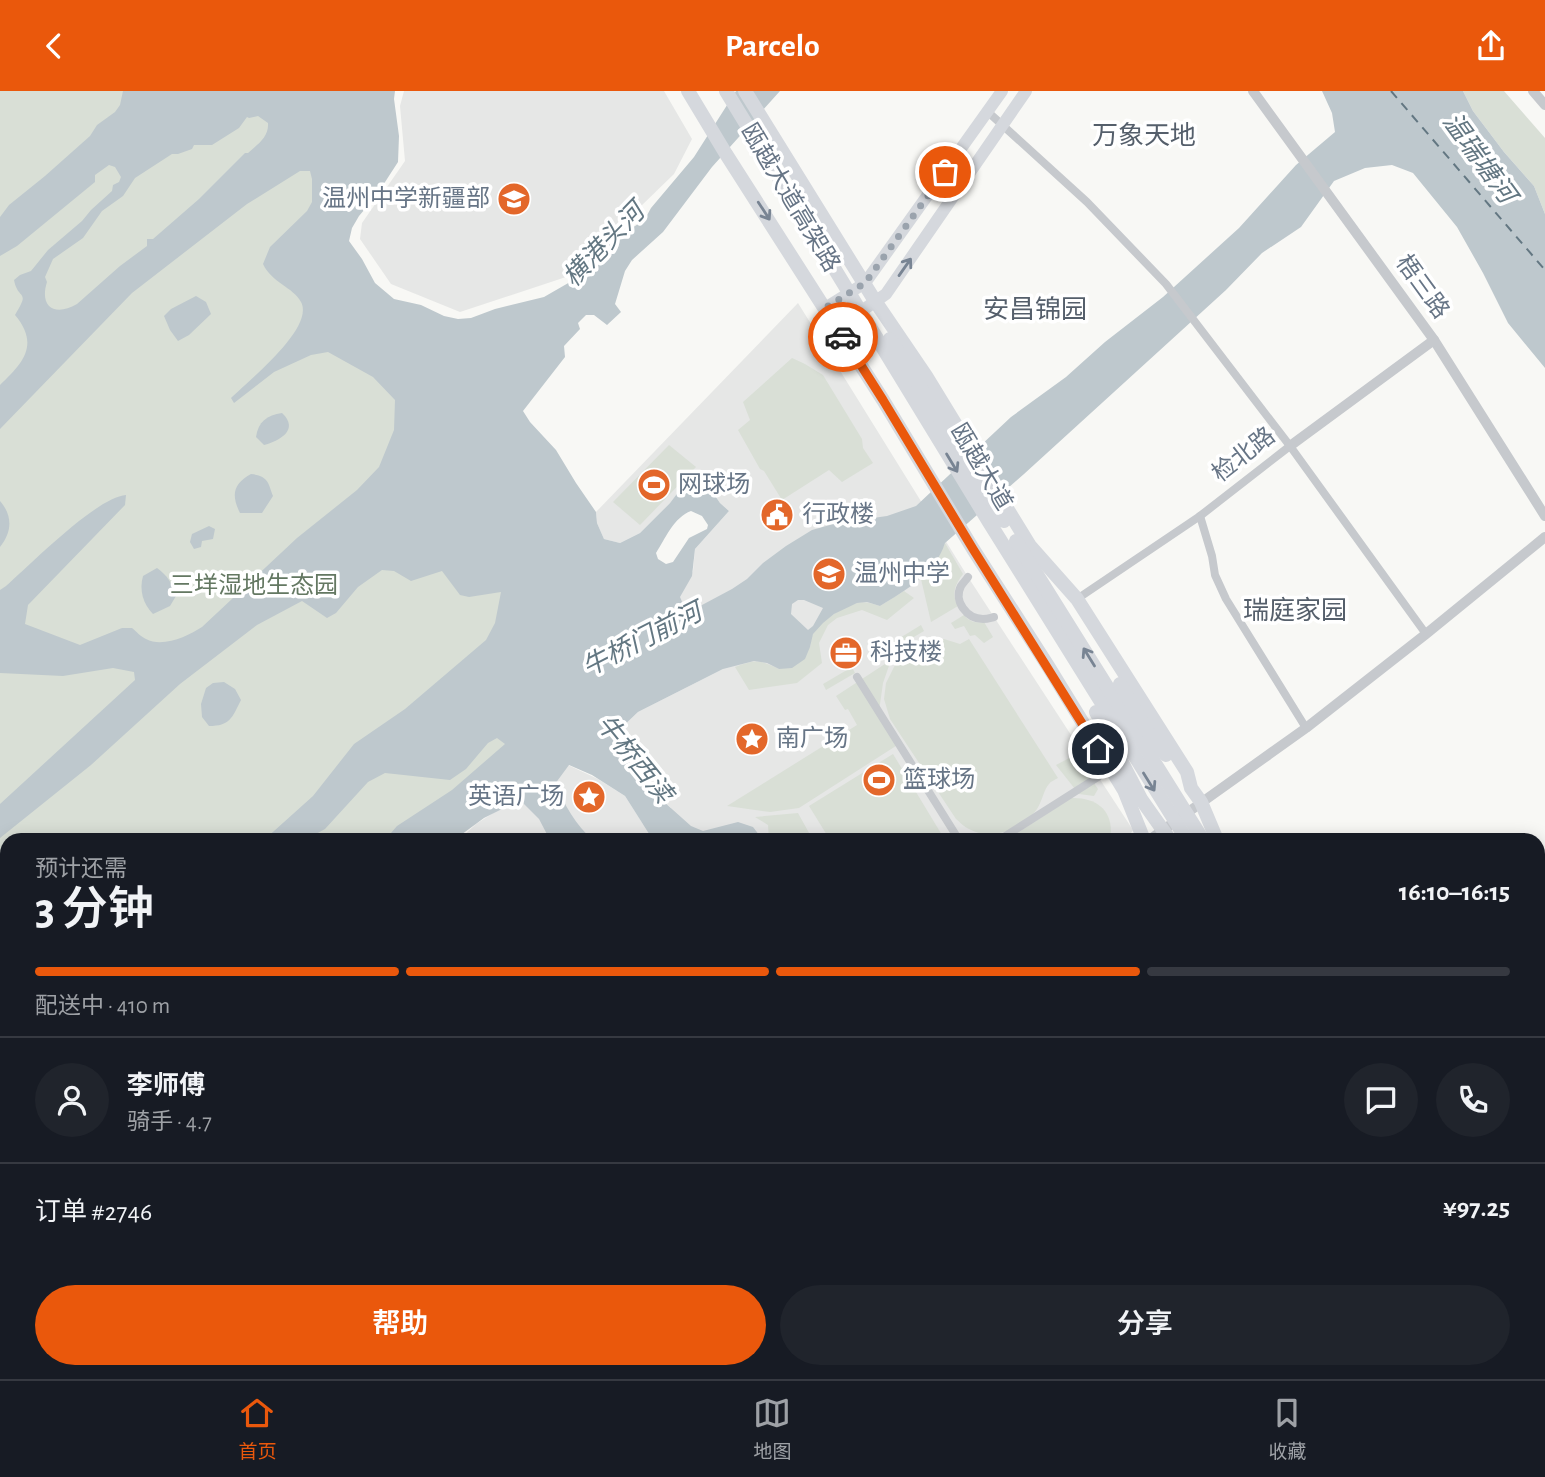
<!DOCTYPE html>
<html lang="zh">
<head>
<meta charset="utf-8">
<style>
  body { margin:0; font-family:"Alegreya Sans","Noto Sans SC",sans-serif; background:#20242c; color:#f1f3f6; height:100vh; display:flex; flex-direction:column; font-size:26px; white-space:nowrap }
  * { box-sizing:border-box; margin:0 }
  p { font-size:23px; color:#9ea1a6 }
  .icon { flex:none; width:38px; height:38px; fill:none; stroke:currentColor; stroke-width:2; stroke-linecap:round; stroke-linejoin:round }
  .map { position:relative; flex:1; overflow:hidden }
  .drawer { position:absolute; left:0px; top:742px; width:1545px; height:546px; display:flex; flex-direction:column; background:#171b24; border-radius:21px 21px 0 0; box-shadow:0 4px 18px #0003 }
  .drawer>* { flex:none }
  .pin { position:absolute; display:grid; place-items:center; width:60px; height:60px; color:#fff; margin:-30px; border:4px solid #fff; border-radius:50%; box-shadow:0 2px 7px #0007 }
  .courier { position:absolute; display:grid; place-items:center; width:70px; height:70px; margin:-35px; border:5px solid #ea580c; border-radius:50%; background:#fff; color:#222; box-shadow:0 2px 9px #0007 }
  .overview em { font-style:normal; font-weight:600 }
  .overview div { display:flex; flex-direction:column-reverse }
  .overview { display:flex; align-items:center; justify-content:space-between; height:119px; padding:0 35px }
  h1 { font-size:46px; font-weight:600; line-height:52px }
  .bar { display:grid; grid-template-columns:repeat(4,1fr); gap:10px 7px; align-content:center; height:84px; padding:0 35px }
  .bar i { height:9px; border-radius:5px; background:#363941 }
  .bar .active { background:#ea580c }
  .bar p { grid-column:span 4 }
  .line { display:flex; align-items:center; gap:18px; padding:0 35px; border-top:2px solid #363941 }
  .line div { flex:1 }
  .round { display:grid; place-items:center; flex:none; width:74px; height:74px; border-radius:37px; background:#20242c }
  .primary-button { display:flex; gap:14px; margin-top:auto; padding:14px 35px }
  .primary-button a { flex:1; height:80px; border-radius:42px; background:#ea580c; color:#fff; font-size:28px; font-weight:600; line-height:80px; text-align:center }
  .primary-button a+a { background:#20242c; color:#f1f3f6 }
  header { display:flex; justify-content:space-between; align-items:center; height:91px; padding:0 35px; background:#ea580c; color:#fff; font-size:32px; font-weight:600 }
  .tab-bar { display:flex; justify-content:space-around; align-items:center; height:98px; border-top:2px solid #363941; background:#171b24; font-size:19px; color:#9ea1a6 }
  .tab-bar a { display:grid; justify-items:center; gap:4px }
  .tab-bar .active { color:#ea580c }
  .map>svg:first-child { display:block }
  .built { fill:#e6e7e6 }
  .green { fill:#d9dfd6 }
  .water { fill:#bec8cd; fill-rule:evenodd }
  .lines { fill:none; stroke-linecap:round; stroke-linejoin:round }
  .ferry { stroke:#637782; stroke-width:2; stroke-dasharray:9 7; stroke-linecap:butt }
  .minor { stroke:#c6c9cd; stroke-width:8 }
  .tertiary { stroke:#c6c9cd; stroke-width:10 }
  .primary { stroke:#d5d8dd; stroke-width:12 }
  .trunk { stroke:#d5d8dd; stroke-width:14 }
  .oneway { stroke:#788493 }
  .done { stroke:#9aa3ad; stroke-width:7; stroke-dasharray:0 12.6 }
  .route { stroke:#ea580c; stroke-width:9 }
  .labels { text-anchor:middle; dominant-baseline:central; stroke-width:7; stroke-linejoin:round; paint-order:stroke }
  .street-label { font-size:24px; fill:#677586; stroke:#fff }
  .poi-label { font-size:24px; fill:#677586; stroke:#fff; text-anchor:start }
  .park-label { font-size:24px; fill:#647862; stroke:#fff }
  .neighbourhood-label { font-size:26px; fill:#555f6b; stroke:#fff }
  .water-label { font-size:26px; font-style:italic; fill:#637782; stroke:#fff }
</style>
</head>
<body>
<header><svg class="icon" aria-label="back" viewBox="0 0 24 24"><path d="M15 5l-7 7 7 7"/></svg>Parcelo<svg class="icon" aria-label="share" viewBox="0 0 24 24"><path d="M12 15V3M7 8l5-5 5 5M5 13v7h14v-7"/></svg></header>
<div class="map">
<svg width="1545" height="1288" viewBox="0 0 1545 1288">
  <rect width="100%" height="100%" fill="#f8f8f5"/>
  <g class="built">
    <path d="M404,0H664L692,48L674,83L569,185L460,221L391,193L360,148L362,132L405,70L400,15Z"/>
    <path d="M798,212L968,486L1133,739L1126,749H459L476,733L568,674L598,688L625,705L643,733L671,717L654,702L629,669L617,641L638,621L723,578L679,506L693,480L695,458L729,420L720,412L701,384L688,388L670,412L640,442L620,452L604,448L597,432L596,421Z"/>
    <path d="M1545,930V1034L1538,1027V936Z"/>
    <path d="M1041,1281H1322L1321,1288H1034Z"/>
  </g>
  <g class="green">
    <path d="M0,0H313L357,203L628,579L442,749H7V1281H542L546,1288H0Z"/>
    <path d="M1463,0H1504L1545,47V123L1534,95L1504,61L1473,20Z"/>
    <path d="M792,267L805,273L823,284L862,348L863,357L873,372L842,391L829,379L782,409L764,380L760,378L738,339L750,329L743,311Z"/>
    <path d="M669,354L696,376L640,434L613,411Z"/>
    <path d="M945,452L963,483C955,493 951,504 958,515L931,531L921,488L936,472Z"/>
    <path d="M904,500L914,507L887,529L862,519L837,527L828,534L819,552L822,572L797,592L749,599L735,576C755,569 759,568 779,578L810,556C811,552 811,548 812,545C817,532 844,515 857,512C865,510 873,513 880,515Z"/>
    <path d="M964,524C970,531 975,532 984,531L993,546L984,552L975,544L970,545L964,535L955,538L951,532Z"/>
    <path d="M921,534L924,540L880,566L877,561Z"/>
    <path d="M944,548L960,553L969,548L1058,687C1055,689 1051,690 1049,693C1044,698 1042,711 1037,718C1023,738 992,751 969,738C964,736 960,731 956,728L890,628L884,608L886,592L899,566L911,556L925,549Z"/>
    <path d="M891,569L883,592L879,620L899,653L799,717L770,721L727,715L857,634L848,618L845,619L836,605Z"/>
    <path d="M852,576L855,582L826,599L823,593Z"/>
    <path d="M893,663L945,749H830L809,715Z"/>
    <path d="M1075,664L1098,698L1094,705L1079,703L1056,674Z"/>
    <path d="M1071,707C1098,706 1115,721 1110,749H1007Z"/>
    <path d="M798,722L813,749H769L768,734L755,726Z"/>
    <path d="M752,1281H915L917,1288H722Z"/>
  </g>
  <g class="water">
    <path d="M123,0H395L394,8L399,45L398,71L376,105L359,125L352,137L349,150L362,168L375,192L394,208L421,214L444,225L458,228L471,227L495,218L544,206L577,187L591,166L645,128L651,117L694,66L736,0H780L712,76L663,141L632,169L625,180L615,213L621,221L607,234L594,224H586L578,232L580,238L564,255L565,266L523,320L530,331L556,359L576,392L596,421L597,432L604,448L620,452L640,442L670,412L688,388L701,384L720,412L729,420L695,458L692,485L680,506L687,522L732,498L747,488L763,472L786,455L812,439L837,432L887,425L916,415L1011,326L1066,286L1105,251L1163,206L1239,137L1296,74L1335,41L1332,22L1322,0H1463L1473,20L1504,61L1534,95L1545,123V277L1508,232L1483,182L1457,136L1413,82L1392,74L1365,77L1334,90L1301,136L1262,162L1226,199L1024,383L945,452C935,483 906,499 880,515L867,511L857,512L834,523L823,532L813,543L810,556L805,568L792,577L779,578L767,572L754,570L723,578L638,621L617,641L629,669L654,702L691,735L703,740L738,731L753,736L763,749H653L625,705L592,684L569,674L555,693C564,712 576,735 593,749H550L539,728L523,712L516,711L484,727L454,749H385L397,735L452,699L505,653L497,647L488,652L466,678L450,689L385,682L368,691L325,738L305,749H264L313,705L354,653L405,618L486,549L495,532L501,501L469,506L460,504L442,480L411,490L394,480L382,479L358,496L336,522L327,527L302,510L257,534L180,593L91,674L0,747V713L135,589L134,581L113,577L63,585L0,582V499L6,495C31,473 97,406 126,404L125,414L28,514L25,533L80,554L122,537H132C136,540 141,546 146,548C163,557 188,545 202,536L297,447L357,399L379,376L394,339L395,309L373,286L328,261L311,264L274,281L234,312L231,307C248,290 315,237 301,211C293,196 272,192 263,173L270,156L307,120L312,111V88L310,80H300L247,113L132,202L0,338V294C23,272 40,254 15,224C31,198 18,210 14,189L20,184L31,180L48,159L82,130L91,119L112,100L113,94L119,91L121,86L115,76L109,74L95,84V91L17,155L0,165V126L9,114L45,85L90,45L97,34L115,21L120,14ZM258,25L268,32C269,46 258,53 248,62H245L199,108L153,148H147V155L120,175L77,213C55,226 39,216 47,191L45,186L53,168L83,147L102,120L123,105L135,87L172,63H178L192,58L194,54H212L239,37L247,26L249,27ZM691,420L702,425L708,434L707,438L689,447L673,471L666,473L658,468L656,462C665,448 674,426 691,420ZM798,509H804L823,517L813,535L808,539L791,523L792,513Z"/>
    <path d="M196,205L206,211L211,223L189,244L178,250L170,239L164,225L171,218Z"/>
    <path d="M282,322C300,339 279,350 264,354L256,346C258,331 267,324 282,322Z"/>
    <path d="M251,383C268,385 268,391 273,405L262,422H240C231,404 233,393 251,383Z"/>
    <path d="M0,410C13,425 12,441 0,456Z"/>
    <path d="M209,435L215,438L213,448L202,450L201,456L194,458L190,451L192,443Z"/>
    <path d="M157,477C167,484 173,493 176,505L170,515L153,523C143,513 139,499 143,485Z"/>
    <path d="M224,591L235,598L241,609C232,627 230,635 209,635L202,626L201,613L206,597L213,592Z"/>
    <path d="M1545,824V869L1538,874V828Z"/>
    <path d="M7,833V926L0,934V838Z"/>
    <path d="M7,959V985L0,992V963Z"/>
    <path d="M0,1109L7,1114V1186L0,1192Z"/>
    <path d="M59,1281H122L121,1288H52Z"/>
    <path d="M188,1281H467L470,1288H181Z"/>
    <path d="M606,1281H667L677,1284L703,1286L720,1281H838L807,1288H593Z"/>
    <path d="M881,1281H1041L1034,1288H885Z"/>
  </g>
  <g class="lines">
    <path class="ferry" d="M1391,0L1545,179"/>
    <g class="minor">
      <path d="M988,21L1087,111L1166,193L1290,355L1426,543"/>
      <path d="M1200,425L1212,465L1215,484L1226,508L1306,637"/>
      <path d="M968,486C966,489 963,492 961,495C953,510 967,528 983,528C987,528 990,527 994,526"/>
      <path d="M1077,508L1200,425L1290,355"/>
      <path d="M857,586L959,749"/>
      <path d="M999,749L1098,686"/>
      <path d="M0,1076L7,1070"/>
      <path d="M1331,1288V1281"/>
    </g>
    <g class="tertiary">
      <path d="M1253,0L1434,249L1545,425"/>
      <path d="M1533,0L1545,14"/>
      <path d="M1290,355L1434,249"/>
      <path d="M1149,749L1306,637L1426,543L1545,446"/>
    </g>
    <g class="primary">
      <path d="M825,217L865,192L1002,0"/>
      <path d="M837,237L886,203L1026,0"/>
    </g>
    <g class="trunk">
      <path d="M688,0L726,63L883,309L973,458L1048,575L1124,699L1144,749"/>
      <path d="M726,0L989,431L1187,749"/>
      <path d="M745,0L875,210L926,285L1030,455L1077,508L1187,681L1191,697L1201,711L1217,749"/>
      <path d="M890,248L1004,430"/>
      <path d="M1016,450L1203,749"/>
      <path d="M1120,593L1148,641L1166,664"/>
      <path d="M1096,621L1141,708L1170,749"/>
      <path d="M1538,1097L1545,1100"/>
      <path d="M1538,1197L1545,1203"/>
      <path d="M1538,1237L1545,1244"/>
      <path d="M1430,1281L1432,1288"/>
      <path d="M1442,1281L1445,1288"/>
    </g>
  </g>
  <defs><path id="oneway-shaft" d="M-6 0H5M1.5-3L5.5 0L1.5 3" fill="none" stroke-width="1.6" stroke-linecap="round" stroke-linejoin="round" transform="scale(1.75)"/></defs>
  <g class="oneway">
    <use href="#oneway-shaft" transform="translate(764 120) rotate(57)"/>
    <use href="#oneway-shaft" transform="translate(905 176) rotate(-55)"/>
    <use href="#oneway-shaft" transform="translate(952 372) rotate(59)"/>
    <use href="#oneway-shaft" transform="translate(1089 566) rotate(-122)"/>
    <use href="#oneway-shaft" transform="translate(1149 691) rotate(58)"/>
  </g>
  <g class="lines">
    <path class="done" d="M843,246L825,217L865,192L945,81"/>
    <path class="route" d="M843,246L883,309L973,458L1098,658"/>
  </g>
  <defs>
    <symbol id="school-disc" viewBox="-11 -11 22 22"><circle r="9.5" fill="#e3672a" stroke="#fff"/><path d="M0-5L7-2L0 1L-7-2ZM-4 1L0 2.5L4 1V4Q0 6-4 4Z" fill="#fff"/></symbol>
    <symbol id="stadium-disc" viewBox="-11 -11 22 22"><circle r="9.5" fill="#e3672a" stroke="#fff"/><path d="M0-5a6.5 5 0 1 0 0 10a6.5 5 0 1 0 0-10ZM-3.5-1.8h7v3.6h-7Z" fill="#fff"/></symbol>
    <symbol id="civic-disc" viewBox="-11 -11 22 22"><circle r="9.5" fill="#e3672a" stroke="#fff"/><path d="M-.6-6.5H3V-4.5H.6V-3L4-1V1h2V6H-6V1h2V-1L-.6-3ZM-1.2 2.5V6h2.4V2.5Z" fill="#fff"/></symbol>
    <symbol id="office-disc" viewBox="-11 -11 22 22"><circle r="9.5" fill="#e3672a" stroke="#fff"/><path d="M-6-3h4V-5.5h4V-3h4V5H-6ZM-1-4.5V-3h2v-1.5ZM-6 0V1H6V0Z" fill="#fff"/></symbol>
    <symbol id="sight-disc" viewBox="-11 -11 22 22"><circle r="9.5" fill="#e3672a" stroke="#fff"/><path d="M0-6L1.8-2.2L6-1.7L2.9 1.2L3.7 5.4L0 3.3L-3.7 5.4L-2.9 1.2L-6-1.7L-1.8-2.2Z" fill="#fff"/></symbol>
  </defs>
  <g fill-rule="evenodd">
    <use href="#school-disc" x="495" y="89" width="38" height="38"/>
    <use href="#stadium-disc" x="635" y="375" width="38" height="38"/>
    <use href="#civic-disc" x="758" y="405" width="38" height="38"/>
    <use href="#school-disc" x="810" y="464" width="38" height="38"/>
    <use href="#office-disc" x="827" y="543" width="38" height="38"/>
    <use href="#sight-disc" x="733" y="629" width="38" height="38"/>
    <use href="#stadium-disc" x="860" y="670" width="38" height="38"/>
    <use href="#sight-disc" x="570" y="687" width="38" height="38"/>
  </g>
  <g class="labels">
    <g class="street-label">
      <text transform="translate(790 107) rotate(59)">瓯越大道高架路</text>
      <text transform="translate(1422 196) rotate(54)">梧三路</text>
      <text transform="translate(1244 364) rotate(-38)">检北路</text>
      <text transform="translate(981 376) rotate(59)">瓯越大道</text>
    </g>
    <g class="poi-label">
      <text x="490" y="108" text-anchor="end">温州中学新疆部</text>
      <text x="678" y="394">网球场</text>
      <text x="802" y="424">行政楼</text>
      <text x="854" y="483">温州中学</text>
      <text x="870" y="562">科技楼</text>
      <text x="776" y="648">南广场</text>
      <text x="903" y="689">篮球场</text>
      <text x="564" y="706" text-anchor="end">英语广场</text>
    </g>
    <g class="park-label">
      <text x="254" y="495">三垟湿地生态园</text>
    </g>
    <g class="neighbourhood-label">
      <text x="1144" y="45">万象天地</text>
      <text x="1035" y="219">安昌锦园</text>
      <text x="1295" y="520">瑞庭家园</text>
    </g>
    <g class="water-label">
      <text transform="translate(1479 67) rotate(54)">温瑞塘河</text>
      <text transform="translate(604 154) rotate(-46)">横港头河</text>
      <text transform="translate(642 549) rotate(-27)">牛桥门前河</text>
      <text transform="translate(634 668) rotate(51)">牛桥西渎</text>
    </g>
  </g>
</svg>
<div class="pin" style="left:945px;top:81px;background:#ea580c"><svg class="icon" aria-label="bag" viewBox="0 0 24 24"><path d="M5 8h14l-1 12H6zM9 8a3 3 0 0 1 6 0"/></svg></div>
<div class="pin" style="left:1098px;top:658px;background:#1f2937"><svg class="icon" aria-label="home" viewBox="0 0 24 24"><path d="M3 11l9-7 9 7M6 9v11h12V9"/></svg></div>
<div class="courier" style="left:843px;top:246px"><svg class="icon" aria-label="car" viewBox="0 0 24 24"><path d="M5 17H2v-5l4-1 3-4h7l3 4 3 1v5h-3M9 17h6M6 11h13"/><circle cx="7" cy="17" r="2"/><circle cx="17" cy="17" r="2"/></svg></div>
<section class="drawer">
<div class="overview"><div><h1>3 分钟</h1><p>预计还需</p></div><em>16:10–16:15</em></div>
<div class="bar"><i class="active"></i><i class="active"></i><i class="active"></i><i></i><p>配送中 · 410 m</p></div>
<div class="line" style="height:126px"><a class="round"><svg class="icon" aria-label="person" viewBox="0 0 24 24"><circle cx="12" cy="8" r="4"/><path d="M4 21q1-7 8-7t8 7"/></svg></a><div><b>李师傅</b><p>骑手 · 4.7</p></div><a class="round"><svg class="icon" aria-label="chat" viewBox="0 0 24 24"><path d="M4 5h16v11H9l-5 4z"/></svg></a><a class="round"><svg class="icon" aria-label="phone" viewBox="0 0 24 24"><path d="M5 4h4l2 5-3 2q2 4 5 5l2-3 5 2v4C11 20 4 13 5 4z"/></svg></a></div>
<div class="line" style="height:91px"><div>订单 #2746</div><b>¥97.25</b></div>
<div class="primary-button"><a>帮助</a><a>分享</a></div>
</section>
</div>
<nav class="tab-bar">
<a class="active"><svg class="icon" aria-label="home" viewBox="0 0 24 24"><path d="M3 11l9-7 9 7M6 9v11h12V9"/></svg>首页</a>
<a><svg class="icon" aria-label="map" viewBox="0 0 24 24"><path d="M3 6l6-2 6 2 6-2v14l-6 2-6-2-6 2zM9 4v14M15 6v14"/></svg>地图</a>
<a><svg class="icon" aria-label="saved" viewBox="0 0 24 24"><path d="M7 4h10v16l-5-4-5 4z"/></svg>收藏</a>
</nav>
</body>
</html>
